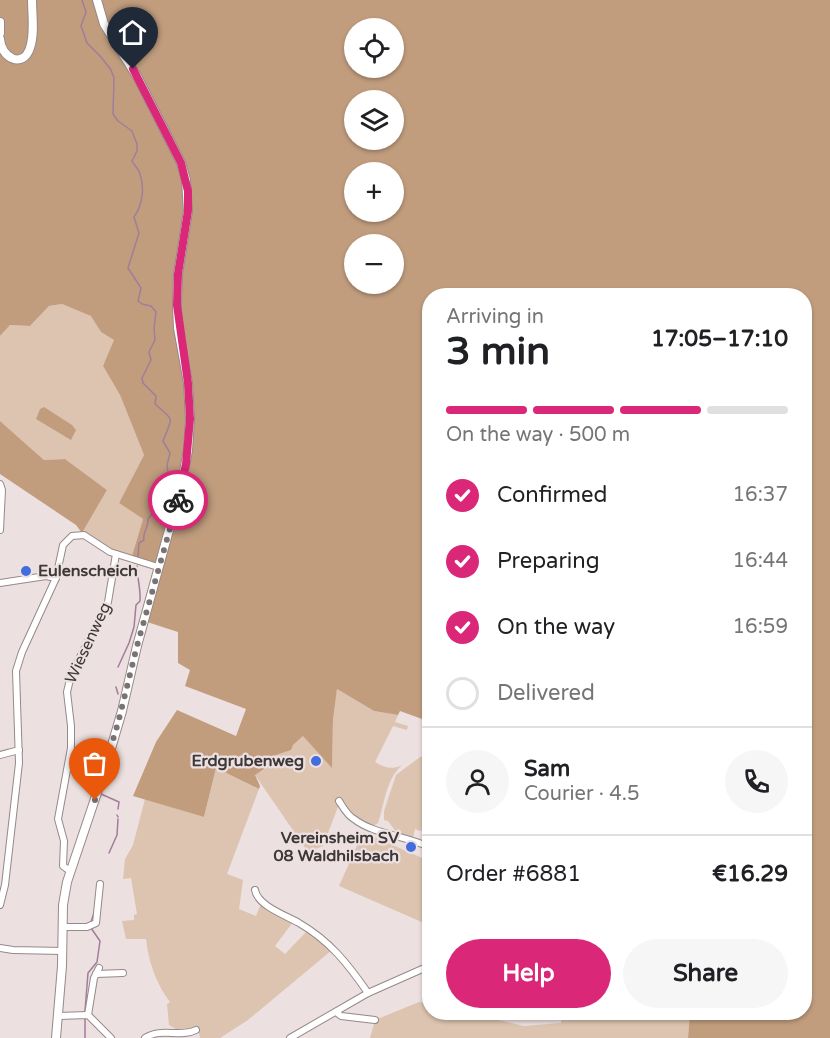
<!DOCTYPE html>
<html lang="en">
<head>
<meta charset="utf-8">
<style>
  body { margin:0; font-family:"Varela Round",sans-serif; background:#f6f6f6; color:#202124; height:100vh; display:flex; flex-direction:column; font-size:22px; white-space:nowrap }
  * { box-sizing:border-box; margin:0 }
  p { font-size:20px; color:#757577 }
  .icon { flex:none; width:33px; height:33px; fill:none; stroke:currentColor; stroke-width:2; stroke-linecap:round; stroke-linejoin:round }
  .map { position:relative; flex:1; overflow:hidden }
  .panel { position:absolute; left:422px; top:288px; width:390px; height:732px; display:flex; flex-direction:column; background:#fff; border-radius:24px; box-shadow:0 2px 4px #0004 }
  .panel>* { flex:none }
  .tools { position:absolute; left:344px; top:18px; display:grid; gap:12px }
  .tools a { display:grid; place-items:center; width:60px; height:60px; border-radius:50%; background:#fff; box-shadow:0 2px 4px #0004; font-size:30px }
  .pin { position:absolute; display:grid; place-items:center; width:51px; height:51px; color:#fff; margin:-62px -26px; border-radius:50% 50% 50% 0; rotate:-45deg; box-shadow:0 0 6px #0007 }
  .pin .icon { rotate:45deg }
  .courier { position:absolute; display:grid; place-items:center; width:60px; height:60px; margin:-30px; border:4px solid #db2777; border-radius:50%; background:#fff; color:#222; box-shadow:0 2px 8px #0007 }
  .summary em { font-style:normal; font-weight:700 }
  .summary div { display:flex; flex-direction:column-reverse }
  .summary { display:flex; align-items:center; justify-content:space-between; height:102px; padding:0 24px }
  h1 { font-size:39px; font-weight:700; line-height:45px }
  .bar { display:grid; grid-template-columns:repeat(4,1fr); gap:9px 6px; align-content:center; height:72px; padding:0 24px }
  .bar i { height:8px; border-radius:4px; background:#e0e0e0 }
  .bar .on { background:#db2777 }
  .bar p { grid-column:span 4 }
  .line { display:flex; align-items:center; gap:15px; padding:0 24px; border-top:2px solid #e0e0e0 }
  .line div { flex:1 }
  .round { display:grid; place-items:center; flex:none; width:63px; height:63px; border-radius:32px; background:#f6f6f6 }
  ol { padding:0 24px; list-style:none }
  li { display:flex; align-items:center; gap:18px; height:66px }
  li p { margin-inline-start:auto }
  li .icon { padding:6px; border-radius:50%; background:#db2777; color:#fff; stroke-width:4 }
  li:last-child { color:#757577 }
  li i { width:33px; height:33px; border:3px solid #e0e0e0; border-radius:50% }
  .button { display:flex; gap:12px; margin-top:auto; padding:12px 24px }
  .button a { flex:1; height:69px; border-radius:36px; background:#db2777; color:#fff; font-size:24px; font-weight:700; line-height:69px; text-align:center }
  .button a+a { background:#f6f6f6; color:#202124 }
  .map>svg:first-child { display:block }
  .green { fill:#dcc4b0 }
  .forest { fill:#c19d7e; fill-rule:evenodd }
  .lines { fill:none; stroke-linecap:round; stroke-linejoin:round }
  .stream { stroke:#a17d9a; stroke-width:1.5 }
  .street-casing { stroke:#958989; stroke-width:8 }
  .secondary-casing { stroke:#958989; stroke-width:10 }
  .street { stroke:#fff; stroke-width:6 }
  .secondary { stroke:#fff; stroke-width:8 }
  .done { stroke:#7b7373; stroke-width:6; stroke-dasharray:0 10.8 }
  .route { stroke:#db2777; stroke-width:8 }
  .poi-dot { fill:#426ddf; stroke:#ede0e0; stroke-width:2 }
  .labels { text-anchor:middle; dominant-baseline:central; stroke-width:4.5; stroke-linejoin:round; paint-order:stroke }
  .poi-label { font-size:16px; font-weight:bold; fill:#3d3838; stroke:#ede0e0; text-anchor:end }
  .street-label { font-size:16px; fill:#3d3838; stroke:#ede0e0 }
</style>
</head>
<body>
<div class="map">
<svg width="830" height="1038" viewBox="0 0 830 1038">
  <rect width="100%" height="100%" fill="#ede0e0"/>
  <g class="green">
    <path d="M62,304L92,316L101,332L115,340L103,366L120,395L144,455L119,503L143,519L132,556L116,554L82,533L107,490L65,459L44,460L0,421V336L10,325L30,326L49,306Z"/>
    <path d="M337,689L374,711L398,715L395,722L408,726L407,730L393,726L375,762C385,768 392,770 402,765C385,781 385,803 378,823L373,826L355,818L339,804L323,846L308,852L255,775L273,756L290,750L293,745L304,735L332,767L333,720Z"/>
    <path d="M429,755V834L421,830L420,831L415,829L413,838L397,833L388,821L384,820V811L396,775L420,757Z"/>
    <path d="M216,768L259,789L227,874L243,880L239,909L256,916L260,906L277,912L293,922L275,946L285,954L308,930L332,950L248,1020L220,1038H200L199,1033L181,1032L169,1025L167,1004L170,1002C157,986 148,960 146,939H126L122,921L134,920V915L137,914L131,878L123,879L125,859L133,845L145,799L204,817Z"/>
    <path d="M363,832L429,861V912L424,923L339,886Z"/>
    <path d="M419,1002L429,1004V1012L469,1013L524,1026L561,1023V1013H690L688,1038H370L375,1020Z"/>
  </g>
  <g class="forest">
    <path d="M0,0H830V1038H688L690,1013L804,1012V296H429V741L426,739L427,726L422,719L400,711L398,715L374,711L337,689L333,720L332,768L303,736L293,745L291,750L273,756L271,764L255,775L260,786L259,789L216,768L204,817L133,796L156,742L177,710L236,736L246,709L185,686L190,670L178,663V632L141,620L155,569L146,560L132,556L143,519L119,503L144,455L120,395L103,366L114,340L101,332L91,316L62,304L49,306L30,326L10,325L0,336ZM354,28H393V68H354ZM354,100H393V140H354ZM354,172H393V212H354ZM354,244H393V284H354Z"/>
    <path d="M44,407L72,425L76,430L71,440L36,419L40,409Z"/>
    <path d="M0,421L44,460L65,459L107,490L82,533L76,525L0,474Z"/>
  </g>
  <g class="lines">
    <g class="stream">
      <path d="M82,0L86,12L81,26L87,43L101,57L111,70L114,78L113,114L118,121L132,131L137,144V151L132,161C134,165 139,169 140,174C145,188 142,206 134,217L139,233L128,268L141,288L138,301L142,304L151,306L156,312L154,328L155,340L149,352L151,360L142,378L143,383L156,396L155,404C175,422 173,415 163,441L170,453L167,465L168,472L161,481L160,491L152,502L151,510L152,514L148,519C149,528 142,532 144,540L139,543L138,557"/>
      <path d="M118,667L129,643L134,627L136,605L140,601C141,589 137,578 137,566"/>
      <path d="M116,687L118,694"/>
      <path d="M101,794L119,802L118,809"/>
      <path d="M117,815L118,817"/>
      <path d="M109,853L117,835L118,819"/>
      <path d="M91,922L95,910"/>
      <path d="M85,1011L88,973L97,962L100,941L91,928"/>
      <path d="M85,1018V1038"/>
    </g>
    <defs>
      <g id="street">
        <path d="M0,484L2,490L0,530"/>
        <path d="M0,583L46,576L56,578"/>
        <path d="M0,755L19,750"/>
        <path d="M339,801C343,807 347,815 354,819C373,834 406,836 429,847"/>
        <path d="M70,871L63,866L64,841L58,819L71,748V726L67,692L71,675L108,602L116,554"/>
        <path d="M255,890C258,906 285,915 299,923C330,941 348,964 368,993"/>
        <path d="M0,905L5,885L19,763L16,671L22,652L56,578L63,545L72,536L84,535L110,552L158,567"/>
        <path d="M63,927H87L96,923L100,884"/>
        <path d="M0,948L13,950L63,951"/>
        <path d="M96,974L123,973"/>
        <path d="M336,1012L341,1016L375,1020"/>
        <path d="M88,1015L94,978L99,968"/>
        <path d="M58,1016L88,1015L111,1038"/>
        <path d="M145,1038C161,1027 180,1038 196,1030"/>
        <path d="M290,1038L368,993L429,966"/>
      </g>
      <g id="secondary">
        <path d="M0,22V33"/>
        <path d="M0,39C1,58 23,69 30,48C35,33 32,15 32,0"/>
        <path d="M56,1038L62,966L63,905L67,882L105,769L122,711L137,646L182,483L188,450L190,419L188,383L178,328L177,305L178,274L188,211L186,180L181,163L138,78L104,24L97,0"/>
      </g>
    </defs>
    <use href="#street" class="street-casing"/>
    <use href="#secondary" class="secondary-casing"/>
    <use href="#street" class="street"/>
    <use href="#secondary" class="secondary"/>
  </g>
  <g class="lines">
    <path class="done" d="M95,800L118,723L137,646L178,500"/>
    <path class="route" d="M133,69L181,163L188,191V211L178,274L177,305L188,383L190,419L186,464L178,500"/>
  </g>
  <g class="poi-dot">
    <circle cx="26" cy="571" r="6"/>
    <circle cx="316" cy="761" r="6"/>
    <circle cx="411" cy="847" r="6"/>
  </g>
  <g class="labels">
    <g class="poi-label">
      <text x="38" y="571" text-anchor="start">Eulenscheich</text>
      <text x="304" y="761">Erdgrubenweg</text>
      <text x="399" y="838">Vereinsheim SV<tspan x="399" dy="18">08 Waldhilsbach</tspan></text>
    </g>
    <g class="street-label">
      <text transform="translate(88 643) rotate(-65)">Wiesenweg</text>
    </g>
  </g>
</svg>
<div class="tools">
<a><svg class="icon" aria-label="locate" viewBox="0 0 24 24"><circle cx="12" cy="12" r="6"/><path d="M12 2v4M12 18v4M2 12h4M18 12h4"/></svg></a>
<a><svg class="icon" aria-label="layers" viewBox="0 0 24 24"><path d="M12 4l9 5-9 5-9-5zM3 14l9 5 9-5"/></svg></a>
<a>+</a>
<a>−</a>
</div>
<div class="pin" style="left:95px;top:800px;background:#ea580c"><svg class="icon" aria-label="bag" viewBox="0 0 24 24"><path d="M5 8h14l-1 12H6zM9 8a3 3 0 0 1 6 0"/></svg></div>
<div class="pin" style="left:133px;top:69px;background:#1f2937"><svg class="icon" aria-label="home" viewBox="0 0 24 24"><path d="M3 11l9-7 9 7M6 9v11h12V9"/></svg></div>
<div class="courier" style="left:178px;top:500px"><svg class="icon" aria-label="bike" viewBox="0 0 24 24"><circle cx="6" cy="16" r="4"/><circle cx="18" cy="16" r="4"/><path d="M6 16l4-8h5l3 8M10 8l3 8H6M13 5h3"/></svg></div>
<section class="panel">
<div class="summary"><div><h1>3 min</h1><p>Arriving in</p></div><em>17:05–17:10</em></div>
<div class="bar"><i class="on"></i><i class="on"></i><i class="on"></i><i></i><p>On the way · 500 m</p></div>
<ol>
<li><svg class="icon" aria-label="check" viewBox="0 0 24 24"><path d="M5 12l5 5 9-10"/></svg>Confirmed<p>16:37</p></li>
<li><svg class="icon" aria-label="check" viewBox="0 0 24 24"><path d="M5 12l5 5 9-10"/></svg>Preparing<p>16:44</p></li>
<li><svg class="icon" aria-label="check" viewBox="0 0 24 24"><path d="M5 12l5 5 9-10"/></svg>On the way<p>16:59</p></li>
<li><i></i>Delivered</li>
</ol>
<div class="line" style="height:108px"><a class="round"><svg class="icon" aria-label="person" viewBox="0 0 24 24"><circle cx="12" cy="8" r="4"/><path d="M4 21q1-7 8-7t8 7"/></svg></a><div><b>Sam</b><p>Courier · 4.5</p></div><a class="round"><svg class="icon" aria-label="phone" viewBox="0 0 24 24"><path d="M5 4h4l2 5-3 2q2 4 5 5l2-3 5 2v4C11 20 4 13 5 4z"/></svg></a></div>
<div class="line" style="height:78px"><div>Order #6881</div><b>€16.29</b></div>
<div class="button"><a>Help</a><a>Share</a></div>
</section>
</div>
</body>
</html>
